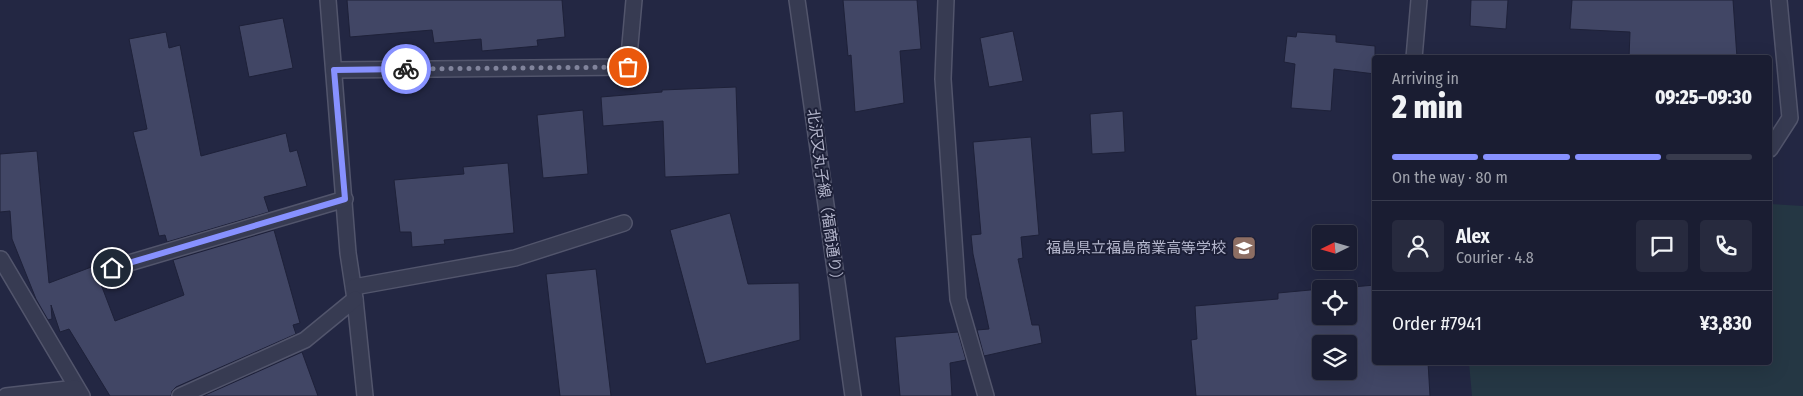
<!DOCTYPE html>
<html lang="en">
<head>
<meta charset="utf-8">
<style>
  body { margin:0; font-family:"Fira Sans Condensed","Noto Sans JP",sans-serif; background:#272a3e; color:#f1f3f6; height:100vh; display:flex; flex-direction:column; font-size:19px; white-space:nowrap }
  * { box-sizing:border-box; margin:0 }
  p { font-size:16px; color:#9fa2ac }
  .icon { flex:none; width:28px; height:28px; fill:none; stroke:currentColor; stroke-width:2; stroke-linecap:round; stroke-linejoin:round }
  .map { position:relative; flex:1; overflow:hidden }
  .details { position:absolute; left:1372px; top:55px; width:400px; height:310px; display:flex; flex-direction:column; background:#1a1d32; border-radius:5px; box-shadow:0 5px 20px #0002,0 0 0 1px #383b4d }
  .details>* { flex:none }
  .needle { width:32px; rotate:265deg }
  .buttons { position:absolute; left:1312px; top:225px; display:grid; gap:10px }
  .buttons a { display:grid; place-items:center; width:45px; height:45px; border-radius:5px; background:#1a1d32; box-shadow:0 5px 20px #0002,0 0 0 1px #383b4d; font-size:25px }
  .pin { position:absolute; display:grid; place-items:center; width:42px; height:42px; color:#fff; margin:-21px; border:2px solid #fff; border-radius:50%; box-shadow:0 1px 5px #0007 }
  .courier { position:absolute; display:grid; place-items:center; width:50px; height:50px; margin:-25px; border:4px solid #8791ff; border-radius:50%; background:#fff; color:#222; box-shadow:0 1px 6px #0007 }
  .overview em { font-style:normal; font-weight:800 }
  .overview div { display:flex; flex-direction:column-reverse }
  .overview { display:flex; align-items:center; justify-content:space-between; height:85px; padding:0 20px }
  h1 { font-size:32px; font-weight:800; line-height:38px }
  .bar { display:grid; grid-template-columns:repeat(4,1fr); gap:8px 5px; align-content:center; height:60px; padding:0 20px }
  .bar i { height:6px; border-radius:4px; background:#383b4d }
  .bar .current { background:#8791ff }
  .bar p { grid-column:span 4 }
  .line { display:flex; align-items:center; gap:12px; padding:0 20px; border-top:1px solid #383b4d }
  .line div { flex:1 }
  .round { display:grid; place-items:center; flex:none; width:52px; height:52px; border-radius:5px; background:#272a3e }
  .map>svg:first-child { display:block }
  .green { fill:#253744 }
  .building { fill:#414665; stroke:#1e2139; fill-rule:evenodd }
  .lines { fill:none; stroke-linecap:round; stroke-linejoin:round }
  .minor-casing { stroke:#52556c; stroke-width:18 }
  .minor { stroke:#373b52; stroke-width:15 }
  .done { stroke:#81849c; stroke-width:5; stroke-dasharray:0 9 }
  .route { stroke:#8791ff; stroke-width:6 }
  .labels { text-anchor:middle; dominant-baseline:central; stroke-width:4; stroke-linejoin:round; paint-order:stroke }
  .street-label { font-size:15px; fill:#b4b6cc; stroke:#1c1f37 }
  .poi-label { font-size:15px; fill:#b4b6cc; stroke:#1c1f37; text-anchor:end }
</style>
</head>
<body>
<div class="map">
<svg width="1803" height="396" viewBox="0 0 1803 396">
  <rect width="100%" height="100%" fill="#232743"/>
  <path class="green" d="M1770,204L1803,206V396H1472L1469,363L1770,362Z"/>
  <g class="building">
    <path d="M347,0H562L565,37L537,40L538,46L482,51L481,39L434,43L432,30L350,37Z"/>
    <path d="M843,0H917L921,49L900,51L904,103L855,112L851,55L848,56Z"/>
    <path d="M1471,0H1508L1506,29L1470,26Z"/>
    <path d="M1572,0H1733L1737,58H1629L1630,32L1570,29Z"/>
    <path d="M283,18L293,68L249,77L239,26Z"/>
    <path d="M1013,31L1023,81L989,87L980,38Z"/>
    <path d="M166,32L169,48L180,45L201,156L286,133L290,152L297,150L307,186L264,197L269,212L167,242L165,235L159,236L133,132L147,129L129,39Z"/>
    <path d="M1297,32L1336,35V42L1375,46V74L1334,69L1331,111L1291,108L1295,64L1284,62L1287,36L1296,37Z"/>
    <path d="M736,87L739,174L665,177L663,121L603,126L601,97L662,92V90Z"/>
    <path d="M583,110L588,174L543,178L537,115Z"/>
    <path d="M1123,111L1125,152L1092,154L1090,114Z"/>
    <path d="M1031,137L1039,235L1021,237L1023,258L1018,259L1032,325H1039L1042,343L984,356L977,330L989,329L973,254L971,235L981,234L973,142Z"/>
    <path d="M37,151L49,283L94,266L115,321L184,295L173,260L274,230L300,323L293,325L296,334L176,387L172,391L171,396H110L69,329L60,332L51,305L52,319L48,320L36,299L12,239L10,211L0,212V154Z"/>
    <path d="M508,163L514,233L444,240L445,244L412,247L411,232H400L394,180L464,174L463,167Z"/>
    <path d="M730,213L748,284L799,283L800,340L706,364L670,230Z"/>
    <path d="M596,269L611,396H560L546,274Z"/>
    <path d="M1375,285V362H1428L1430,396H1196L1191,340L1197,339L1195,306L1278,299V293L1321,289V316H1349V289H1329ZM1321,344H1349V371H1321Z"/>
    <path d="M958,332L966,360L950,363L952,396H900L895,337Z"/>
    <path d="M302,352L318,396H203Z"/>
  </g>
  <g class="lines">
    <defs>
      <g id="minor">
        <path d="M328,0L348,253L355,299L365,396"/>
        <path d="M797,0L853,396"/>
        <path d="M946,0L943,79L958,299L986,396"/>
        <path d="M1414,58L1419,0"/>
        <path d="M334,70L628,67L634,0"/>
        <path d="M1770,149L1790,118L1779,0"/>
        <path d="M1,259L82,396"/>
        <path d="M112,268L345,199"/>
        <path d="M354,287L515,258L624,223"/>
        <path d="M6,396L76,388"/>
        <path d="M180,396L305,340L355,299"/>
      </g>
    </defs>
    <use href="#minor" class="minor-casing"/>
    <use href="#minor" class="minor"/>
  </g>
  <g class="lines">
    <path class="done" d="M406,69L628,67"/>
    <path class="route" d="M112,268L345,199L334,70L406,69"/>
  </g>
  <defs>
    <symbol id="school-square" viewBox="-11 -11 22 22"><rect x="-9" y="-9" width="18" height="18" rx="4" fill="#8d6e63" stroke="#1c1f37"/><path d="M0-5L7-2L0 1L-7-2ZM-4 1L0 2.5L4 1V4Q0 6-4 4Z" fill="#fff"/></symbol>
  </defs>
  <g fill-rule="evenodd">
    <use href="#school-square" x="1230" y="234" width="28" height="28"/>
  </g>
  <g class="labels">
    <g class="street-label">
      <text transform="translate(825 198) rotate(82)">北沢又丸子線（福商通り）</text>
    </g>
    <g class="poi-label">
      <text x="1226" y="248">福島県立福島商業高等学校</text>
    </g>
  </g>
</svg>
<div class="buttons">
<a><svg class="needle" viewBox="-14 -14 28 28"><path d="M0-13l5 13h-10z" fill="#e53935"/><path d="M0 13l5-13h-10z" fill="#9fa2ac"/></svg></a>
<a><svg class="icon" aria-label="locate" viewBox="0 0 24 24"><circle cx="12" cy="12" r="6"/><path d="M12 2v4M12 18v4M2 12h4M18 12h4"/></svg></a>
<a><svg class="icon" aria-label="layers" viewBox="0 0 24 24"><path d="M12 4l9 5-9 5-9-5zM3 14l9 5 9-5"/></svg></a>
</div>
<div class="pin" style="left:628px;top:67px;background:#ea580c"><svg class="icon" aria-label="bag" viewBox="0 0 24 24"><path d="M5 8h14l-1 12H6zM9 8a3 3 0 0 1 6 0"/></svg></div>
<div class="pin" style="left:112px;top:268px;background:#1f2937"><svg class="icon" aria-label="home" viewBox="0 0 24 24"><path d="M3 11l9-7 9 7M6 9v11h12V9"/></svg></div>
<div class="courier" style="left:406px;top:69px"><svg class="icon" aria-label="bike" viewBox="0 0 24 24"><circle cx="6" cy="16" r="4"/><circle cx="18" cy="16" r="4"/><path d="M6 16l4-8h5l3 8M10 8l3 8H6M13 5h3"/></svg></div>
<section class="details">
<div class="overview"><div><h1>2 min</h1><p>Arriving in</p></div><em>09:25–09:30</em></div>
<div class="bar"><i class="current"></i><i class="current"></i><i class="current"></i><i></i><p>On the way · 80 m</p></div>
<div class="line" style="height:90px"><a class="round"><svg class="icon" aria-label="person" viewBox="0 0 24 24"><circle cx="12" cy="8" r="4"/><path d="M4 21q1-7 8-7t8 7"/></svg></a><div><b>Alex</b><p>Courier · 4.8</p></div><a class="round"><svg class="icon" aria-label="chat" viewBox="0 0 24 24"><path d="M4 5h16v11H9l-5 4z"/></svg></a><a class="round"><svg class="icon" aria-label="phone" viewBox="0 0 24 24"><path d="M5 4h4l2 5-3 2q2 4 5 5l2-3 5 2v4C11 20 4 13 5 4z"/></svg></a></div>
<div class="line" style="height:65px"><div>Order #7941</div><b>¥3,830</b></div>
</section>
</div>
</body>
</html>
